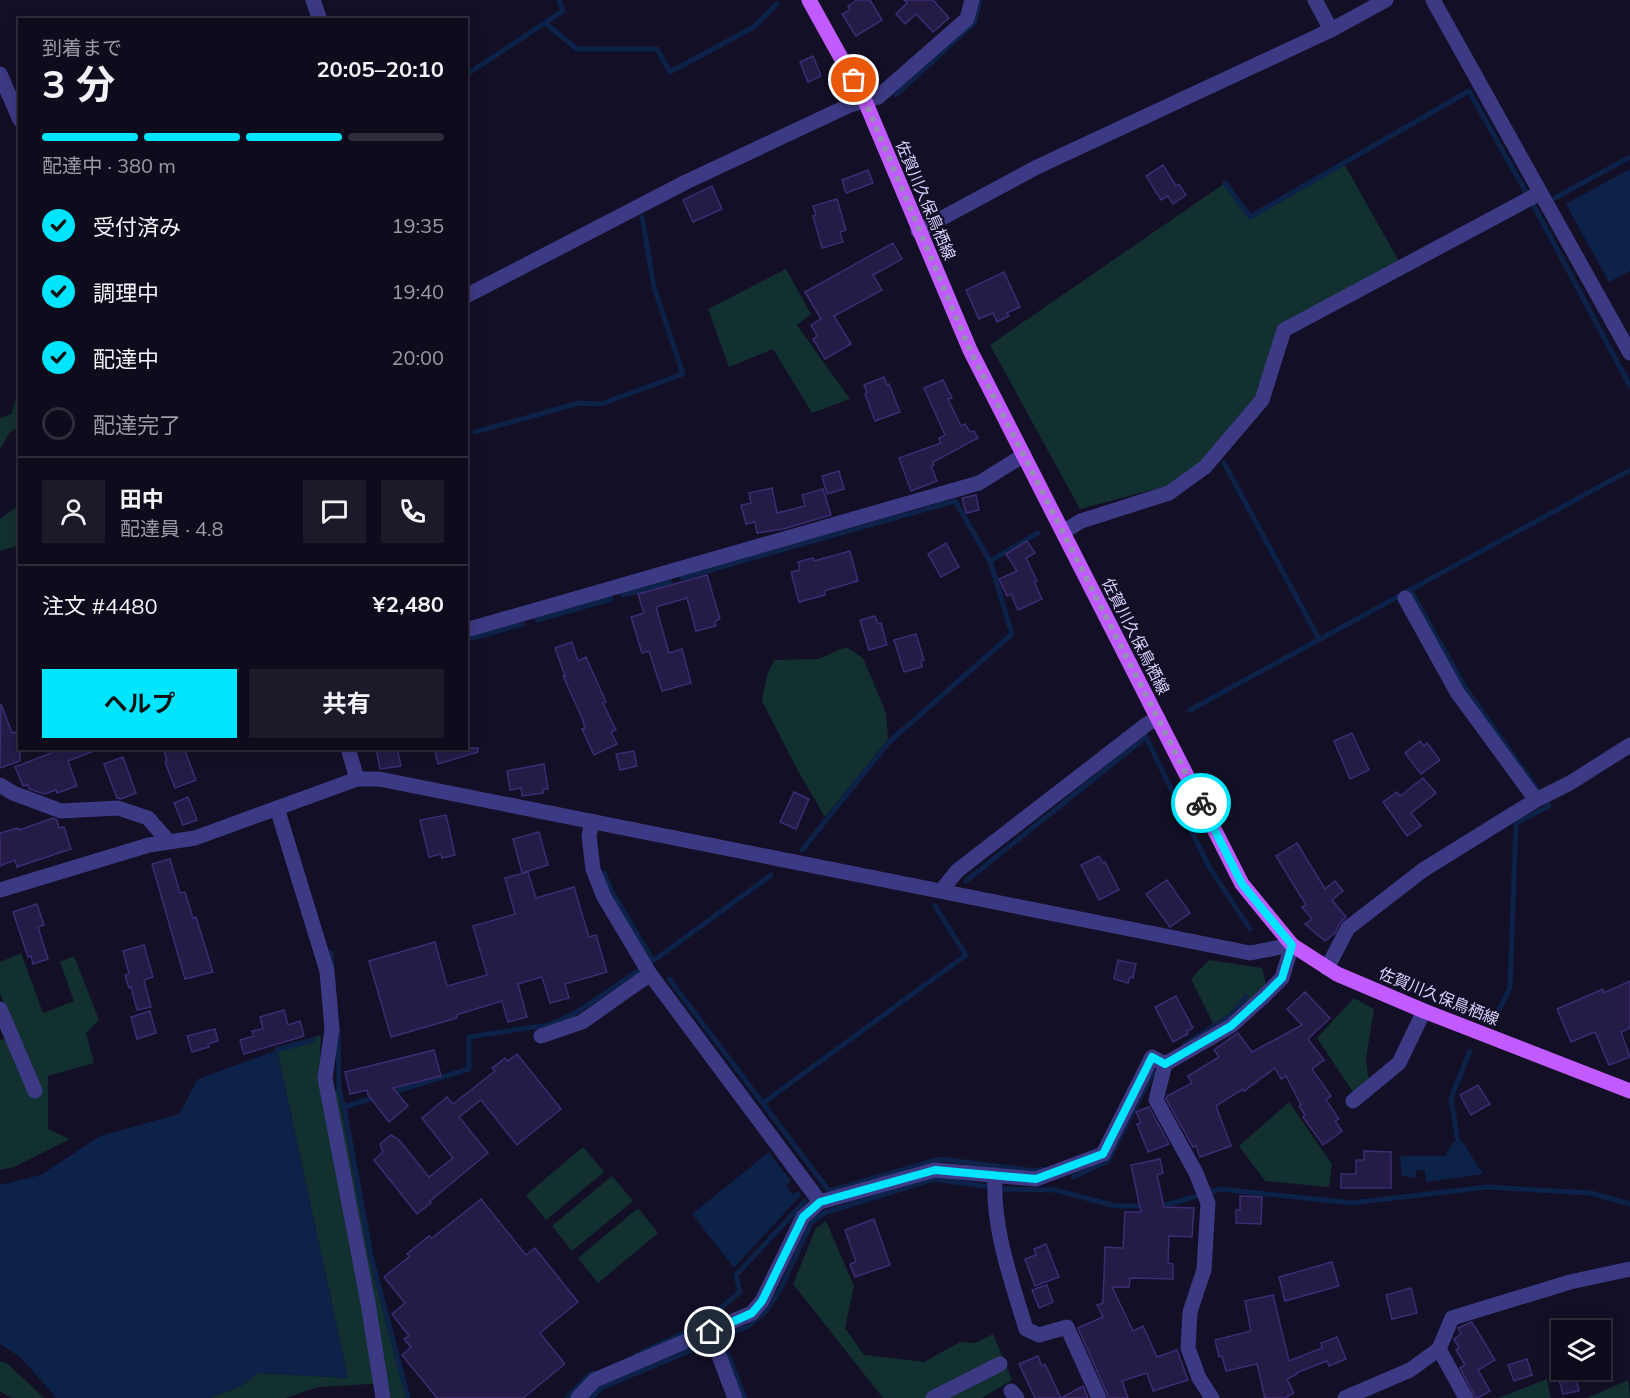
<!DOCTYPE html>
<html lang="ja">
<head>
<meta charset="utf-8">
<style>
  body { margin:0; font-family:Mulish,"Noto Sans JP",sans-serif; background:#1c1929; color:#f1f3f6; height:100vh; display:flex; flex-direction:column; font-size:22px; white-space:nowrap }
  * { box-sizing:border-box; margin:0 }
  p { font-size:20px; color:#9b9ba3 }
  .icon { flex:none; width:33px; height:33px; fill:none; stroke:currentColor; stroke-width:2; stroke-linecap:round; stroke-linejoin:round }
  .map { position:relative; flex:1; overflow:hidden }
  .drawer { position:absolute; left:18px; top:18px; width:450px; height:732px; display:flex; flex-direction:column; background:#0e0b1c; border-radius:0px; box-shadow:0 3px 15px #0003,0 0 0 2px #2e2b3b }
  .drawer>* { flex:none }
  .buttons { position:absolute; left:1551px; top:1320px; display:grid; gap:12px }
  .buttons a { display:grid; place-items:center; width:60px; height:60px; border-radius:0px; background:#0e0b1c; box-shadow:0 3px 15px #0003,0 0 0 2px #2e2b3b; font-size:30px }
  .pin { position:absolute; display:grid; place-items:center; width:51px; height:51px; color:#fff; margin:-26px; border:3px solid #fff; border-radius:50%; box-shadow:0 2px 6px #0007 }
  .courier { position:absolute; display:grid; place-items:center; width:60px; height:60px; margin:-30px; border:4px solid #00e5ff; border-radius:50%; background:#fff; color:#222; box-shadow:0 2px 8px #0007 }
  .head em { font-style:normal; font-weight:700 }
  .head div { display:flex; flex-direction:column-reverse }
  .head { display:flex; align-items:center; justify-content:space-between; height:102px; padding:0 24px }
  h1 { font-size:39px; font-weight:700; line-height:45px }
  .bar { display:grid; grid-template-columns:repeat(4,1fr); gap:9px 6px; align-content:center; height:72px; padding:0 24px }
  .bar i { height:8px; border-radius:4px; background:#2e2b3b }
  .bar .active { background:#00e5ff }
  .bar p { grid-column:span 4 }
  .line { display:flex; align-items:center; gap:15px; padding:0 24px; border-top:2px solid #2e2b3b }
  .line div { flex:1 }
  .round { display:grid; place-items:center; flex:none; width:63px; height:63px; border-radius:0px; background:#1c1929 }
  ol { padding:0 24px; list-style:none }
  li { display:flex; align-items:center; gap:18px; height:66px }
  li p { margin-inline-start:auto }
  li .icon { padding:6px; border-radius:50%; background:#00e5ff; color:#111; stroke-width:4 }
  li:last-child { color:#9b9ba3 }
  li i { width:33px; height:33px; border:3px solid #2e2b3b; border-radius:50% }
  .button { display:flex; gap:12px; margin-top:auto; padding:12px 24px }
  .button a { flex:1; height:69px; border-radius:0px; background:#00e5ff; color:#111; font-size:24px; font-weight:700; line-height:69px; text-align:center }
  .button a+a { background:#1c1929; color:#f1f3f6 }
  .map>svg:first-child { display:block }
  .green { fill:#12302f }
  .water { fill:#0c2248 }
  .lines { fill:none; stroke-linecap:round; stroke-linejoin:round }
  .stream { stroke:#0c2248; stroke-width:5 }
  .building { fill:#241b47; stroke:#3b2d73; stroke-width:1.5 }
  .minor { stroke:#3d3a85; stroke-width:15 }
  .major { stroke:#c25bff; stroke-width:15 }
  .done { stroke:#948fb3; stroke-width:6; stroke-dasharray:0 10.8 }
  .route { stroke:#00e5ff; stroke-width:8 }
  .labels { text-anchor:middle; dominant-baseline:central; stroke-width:4.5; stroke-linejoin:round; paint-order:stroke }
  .street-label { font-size:16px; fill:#d9d4ff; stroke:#130f26 }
</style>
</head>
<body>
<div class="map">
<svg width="1630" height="1398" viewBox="0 0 1630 1398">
  <rect width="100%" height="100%" fill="#130f26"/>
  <g class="green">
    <path d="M1343,162L1399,261L1277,330L1259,397L1203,461L1167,486L1080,509L990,345L1225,183L1250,217Z"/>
    <path d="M786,269L811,314L797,325L850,399L812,413L773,349L729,367L708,309Z"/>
    <path d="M16,399H19V427L10,432L0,449V418L11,414Z"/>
    <path d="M19,505V545L0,551V519Z"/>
    <path d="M846,647L863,658L886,713L888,739L825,817L797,769L762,701L767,675L774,660L818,659Z"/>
    <path d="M21,953L43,1013L74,1001L60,962L74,956L99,1020L86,1033L94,1063L48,1076V1129L70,1139L14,1167L0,1170V1040L15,1034L0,993V962Z"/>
    <path d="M1209,960L1262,968L1266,984L1216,1029L1191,979Z"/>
    <path d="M1354,998L1374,1009L1366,1058L1369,1084L1355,1095L1317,1038Z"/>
    <path d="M321,1035L319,1083L338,1091L369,1257L406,1398H391L387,1383L318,1387L286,1398H210L241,1386L259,1373L348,1378L277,1050L274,1048Z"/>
    <path d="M1289,1102L1332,1164L1329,1187L1265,1181L1239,1146Z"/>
    <path d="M583,1147L604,1172L546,1220L526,1195Z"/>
    <path d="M612,1176L633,1201L572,1251L552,1226Z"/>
    <path d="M638,1208L658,1233L598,1283L578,1258Z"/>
    <path d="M826,1221L854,1286L845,1328L864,1355L924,1362L960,1342L975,1343L993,1334L1012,1380L982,1398H883L793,1284L816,1228Z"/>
    <path d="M0,1361L8,1364L44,1398H11L0,1391Z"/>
    <path d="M1547,1379L1551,1398H1498Z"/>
    <path d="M1628,1380L1630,1398H1587Z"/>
  </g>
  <g class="water">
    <path d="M1630,169V271L1609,282L1566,204Z"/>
    <path d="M277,1050L348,1378L259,1373L241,1386L210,1398H57L20,1357L0,1344V1185L41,1175L100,1136L179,1114L198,1079Z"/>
    <path d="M1462,1141L1483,1174L1426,1182L1425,1170H1417L1415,1178L1402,1176L1400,1156H1445L1453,1142Z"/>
    <path d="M769,1152L791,1181L786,1186L793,1195L798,1191L801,1195L734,1268L692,1214Z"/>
  </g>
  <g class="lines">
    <g class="stream">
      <path d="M545,23L577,49H657L670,72L754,27L777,4"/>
      <path d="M466,75L563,11L559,0"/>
      <path d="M896,95L974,23L980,0"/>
      <path d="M1225,183L1250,217L1469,91L1536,210L1630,386"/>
      <path d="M1555,198L1630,157"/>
      <path d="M475,432L579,403L601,404L683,374L654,287L642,217"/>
      <path d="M1224,463L1319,639"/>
      <path d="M682,578L955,501L990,561L1038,533"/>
      <path d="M1410,590L1466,689L1549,806L1516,823L1510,988L1494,1019"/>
      <path d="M623,595L670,582"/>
      <path d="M537,620L611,599"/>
      <path d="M466,640L523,624"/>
      <path d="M1190,710L1630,470"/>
      <path d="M802,850L889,742L1012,634L990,561"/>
      <path d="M604,873L611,890L653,961L771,875"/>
      <path d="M966,881L1146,737L1208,865L1250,929"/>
      <path d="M331,953L332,967"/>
      <path d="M669,979L829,1191L940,1159L1036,1171L1042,1169"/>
      <path d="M338,1030L339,1090L344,1107L376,1097"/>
      <path d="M1185,1044L1230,1016L1246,997"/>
      <path d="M277,1050L313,1040"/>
      <path d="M390,1093L469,1069V1037L548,1025L574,1014L638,971"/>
      <path d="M763,1103L966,955L935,906"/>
      <path d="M344,1107L371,1256L408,1398"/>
      <path d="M1458,1142L1451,1098L1470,1051"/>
      <path d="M1073,1177L1108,1161L1153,1072"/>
      <path d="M1159,1207L1220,1189L1352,1203L1487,1187L1591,1193L1630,1204"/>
      <path d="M721,1338L745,1398"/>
      <path d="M636,1355L699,1326L740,1292L736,1275L805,1201"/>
      <path d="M567,1398L588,1376L594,1373"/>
      <path d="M592,1398L601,1388L749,1326L767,1310L781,1288L811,1223L824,1213L934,1179L1005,1189L1055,1190L1115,1206H1147"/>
    </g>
  </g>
  <g class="building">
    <path d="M857,0H870L882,20L856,36L842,14L850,10L848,6Z"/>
    <path d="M904,0H933L949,18L933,32L916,14L905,24L896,14L907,3Z"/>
    <path d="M813,56L821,76L808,82L800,62Z"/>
    <path d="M1163,165L1176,186L1179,184L1186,195L1173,204L1168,196L1161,200L1146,176Z"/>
    <path d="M868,170L873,183L846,193L842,180Z"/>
    <path d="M712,186L722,209L693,222L683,200Z"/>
    <path d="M837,199L846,230L840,232L843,242L822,248L813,216L816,215L813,206Z"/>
    <path d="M893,243L902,259L873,275L882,290L834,316L851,344L825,359L813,339L817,336L811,325L821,319L805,292Z"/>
    <path d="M1004,272L1020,307L1007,313L1009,316L997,322L993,313L979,319L966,290Z"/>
    <path d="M884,377L887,385L889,384L900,412L875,421L865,394L867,393L864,385Z"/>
    <path d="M943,380L952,398L948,399L961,426L965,424L970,432L974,431L978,438L933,462L934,465L931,466L937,481L911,491L899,458L941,443L939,438L945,435L924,388Z"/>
    <path d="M839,471L844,489L827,494L822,476Z"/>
    <path d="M772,488L777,513L805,506L802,495L823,489L831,515L783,529L757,533L755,522L746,524L741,505L751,503L749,493Z"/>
    <path d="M976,495L979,510L966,513L962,498Z"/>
    <path d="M1027,541L1035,553L1026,558L1037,581L1034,582L1042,599L1018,610L1011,594L1007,596L999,579L1017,571L1006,554Z"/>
    <path d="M946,543L959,567L941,577L928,554Z"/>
    <path d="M850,551L858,581L824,591L825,595L799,602L791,572L800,570L798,562L813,558L814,561Z"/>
    <path d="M707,575L720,619L715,621L716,626L696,631L687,598L656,607L669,653L682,649L691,683L662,691L649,651L642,653L631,617L644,613L638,594Z"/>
    <path d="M875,616L878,624L881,623L887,645L869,650L860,620Z"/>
    <path d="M916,634L924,660L921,661L922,667L904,672L894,640Z"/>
    <path d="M572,642L578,661L586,657L606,702L603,703L616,730L611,732L617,744L594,755L582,729L585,728L582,718L563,676H565L555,648Z"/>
    <path d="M1,704L12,733L16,732L20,740V761L0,768Z"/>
    <path d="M1352,733L1369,770L1350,779L1334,741Z"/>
    <path d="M1420,741L1424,746L1427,743L1440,760L1421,774L1405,753Z"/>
    <path d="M49,748H97V750L68,761L77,786L57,793L56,790L44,794L29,789L28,785L23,786L15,767L51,753Z"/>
    <path d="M163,748H184L196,780L175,788L165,762L167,761Z"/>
    <path d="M376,748H397L401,766L380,769Z"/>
    <path d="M434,748H478V752L438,764Z"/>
    <path d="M634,751L637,766L620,770L616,754Z"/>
    <path d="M123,757L136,793L121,799L117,798L104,764Z"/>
    <path d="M544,764L548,789H543V793L522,796L521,788L510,790L507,771Z"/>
    <path d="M1423,778L1436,793L1411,813L1421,826L1407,836L1383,802L1397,792L1400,796Z"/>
    <path d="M794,792L809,799L796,829L780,822Z"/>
    <path d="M188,797L197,820L183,825L174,803Z"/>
    <path d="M446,815L455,855L442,858L441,854L429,857L420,820Z"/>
    <path d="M53,818L57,820L59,828L64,827L71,849L17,867L15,860L0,866V833L18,828L19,830Z"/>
    <path d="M539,832L548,865L522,873L513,839Z"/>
    <path d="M1297,843L1325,889L1335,881L1343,891L1332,900L1346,917L1340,923L1335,933L1325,941L1305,924L1312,919L1302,907L1306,905L1276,856Z"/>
    <path d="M1099,856L1103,863L1105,862L1119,890L1099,900L1081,865Z"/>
    <path d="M170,859L180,893L185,892L193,918L196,917L213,972L185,979L152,864Z"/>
    <path d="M528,872L536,898L574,887L589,937L596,935L607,972L565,984L569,998L550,1003L542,977L518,984L527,1017L508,1022L502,1001L456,1015L457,1018L391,1037L369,961L435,942L447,986L487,975L473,926L515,914L505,878Z"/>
    <path d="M1167,880L1190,913L1170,927L1146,894Z"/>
    <path d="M37,904L44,925L38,927L48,959L33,964L31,956L28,957L13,912Z"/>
    <path d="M144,945L153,977L144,980L151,1007L137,1010L131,987L129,988L125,975L129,974L123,951Z"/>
    <path d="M1118,960L1136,964L1133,978L1130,977L1128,983L1114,979Z"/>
    <path d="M1630,981V1028L1621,1032L1630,1057L1609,1065L1595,1032L1571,1042L1557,1009L1603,989L1604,993Z"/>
    <path d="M1305,992L1330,1018L1308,1039L1324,1060L1312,1069L1331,1096L1326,1100L1339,1119L1335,1121L1342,1131L1323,1145L1303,1117L1305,1115L1299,1106L1301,1105L1286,1076L1281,1079L1275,1068L1244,1091L1243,1089L1216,1106L1231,1146L1200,1157L1196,1146L1193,1147L1166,1099L1167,1096L1192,1083L1188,1076L1219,1057L1214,1050L1238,1033L1252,1052L1302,1025L1287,1009Z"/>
    <path d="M1176,996L1193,1028L1187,1031L1188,1034L1173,1042L1155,1007Z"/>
    <path d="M284,1010L288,1025L300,1021L304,1036L244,1054L240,1040L254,1036L252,1031L263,1029L260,1017Z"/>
    <path d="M150,1011L156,1033L137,1039L131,1017Z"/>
    <path d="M215,1029L218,1041L208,1044L209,1047L192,1052L187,1036Z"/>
    <path d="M434,1050L441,1076L393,1088L408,1106L389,1122L368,1095L367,1090L350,1094L345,1072Z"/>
    <path d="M517,1054L561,1109L517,1145L481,1100L459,1117L488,1153L430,1201L431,1203L417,1214L374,1160L383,1152L380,1144L391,1135L399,1140L429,1177L453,1158L422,1118L447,1097L453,1104L495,1071L492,1068L505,1058L508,1061Z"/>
    <path d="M1478,1085L1490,1104L1471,1115L1460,1095Z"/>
    <path d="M1149,1107L1169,1144L1148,1152L1137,1124L1141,1123L1136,1112Z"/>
    <path d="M1364,1151L1391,1152V1188H1341V1174H1356V1160H1364Z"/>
    <path d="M1160,1159L1163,1173L1157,1175L1164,1207L1194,1208L1192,1237L1169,1236L1168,1263L1173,1264V1279L1130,1278L1129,1287H1112L1133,1331L1143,1326L1157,1357L1177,1350L1188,1380L1153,1391L1147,1373L1122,1381L1128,1398H1109L1078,1328L1103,1317L1097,1305L1103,1303L1105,1247L1123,1248L1125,1212H1141L1131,1165Z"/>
    <path d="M1240,1196L1262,1197L1261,1224L1236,1223V1210H1240Z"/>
    <path d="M481,1199L526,1255L535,1248L578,1302L540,1333L565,1364L523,1398H437L402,1355L411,1347L404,1339L409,1336L392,1314L405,1303L384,1277L410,1256L407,1254L429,1236L432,1238Z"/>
    <path d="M874,1219L890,1265L855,1277L850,1264L856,1262L845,1230Z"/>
    <path d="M1046,1244L1059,1277L1035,1286L1025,1259L1036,1255L1034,1249Z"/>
    <path d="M1332,1262L1339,1286L1285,1301L1279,1277Z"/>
    <path d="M1047,1285L1053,1302L1039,1308L1032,1290Z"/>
    <path d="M1411,1288L1417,1313L1392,1319L1386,1295Z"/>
    <path d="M1273,1295L1289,1361L1322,1348L1321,1343L1337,1337L1346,1359L1329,1366L1327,1361L1296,1373L1297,1374L1287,1379L1294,1393L1285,1398H1265L1257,1364L1226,1371L1222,1356L1219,1357L1215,1340L1251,1331L1245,1301Z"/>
    <path d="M1472,1322L1495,1360L1478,1370L1490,1391L1478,1398H1476L1460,1368L1465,1365L1456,1350L1459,1348L1454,1339L1461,1334L1458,1328Z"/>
    <path d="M1038,1356L1042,1366L1045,1364L1061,1398L1083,1386L1088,1398H1035L1019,1364Z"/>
    <path d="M1527,1359L1532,1375L1514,1381L1508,1365Z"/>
    <path d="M1556,1370H1574L1579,1391L1563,1394Z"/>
  </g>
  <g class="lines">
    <g class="minor">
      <path d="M313,0L320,20"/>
      <path d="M1315,0L1331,30"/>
      <path d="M1433,0L1630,353"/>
      <path d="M0,74L20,120"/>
      <path d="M918,231L1037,167L1331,30L1386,0"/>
      <path d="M466,296L686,182L850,105L878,97L967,19L972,0"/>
      <path d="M1063,532L1081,521L1169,493L1205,467L1262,400L1284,330L1540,193"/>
      <path d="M1405,598L1457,692L1536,800"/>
      <path d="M466,630L979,483L1024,455"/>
      <path d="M348,748L357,779"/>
      <path d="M0,785L13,793L61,811L118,808L148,818L168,841"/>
      <path d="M277,808L327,971L332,1029L325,1078L368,1303L383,1398"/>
      <path d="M592,822L589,836L593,869L604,897L650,974L820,1202"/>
      <path d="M0,890L149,845L195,838L357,779H379L1250,953L1292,945L1282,978L1264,996L1231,1026L1165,1064L1156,1100L1196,1173L1208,1203L1204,1270L1190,1312L1188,1348L1199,1378L1212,1398"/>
      <path d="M941,891L957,871L1147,724L1158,718"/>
      <path d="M1327,968L1348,928L1423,870L1536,800L1570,783L1630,745"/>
      <path d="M0,1009L35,1091"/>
      <path d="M541,1036L582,1022L650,974"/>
      <path d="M1353,1101L1399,1063L1424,1011"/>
      <path d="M995,1175C992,1228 1011,1279 1026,1329L1039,1335L1067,1327L1099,1398"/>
      <path d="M710,1332L735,1398"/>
      <path d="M1439,1349L1466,1398"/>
      <path d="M1011,1391L1017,1398"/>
      <path d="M578,1398L595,1380L752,1313L762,1301L803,1217L820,1202L935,1170L1036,1179L1103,1154L1152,1057L1165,1064"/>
      <path d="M933,1398L1000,1364"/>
      <path d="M1345,1398L1410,1370L1439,1349L1452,1318L1570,1282L1630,1269"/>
    </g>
    <path class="major" d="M809,0L865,101L970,350L1242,884L1292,945L1337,974L1424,1011L1630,1091"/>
  </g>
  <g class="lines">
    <path class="done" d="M854,80L865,101L970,350L1201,803"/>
    <path class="route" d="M710,1332L752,1313L762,1301L803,1217L820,1202L935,1170L1036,1179L1103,1154L1152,1057L1165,1064L1231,1026L1264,996L1282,978L1292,945L1242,884L1201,803"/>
  </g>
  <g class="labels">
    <g class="street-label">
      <text transform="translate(926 200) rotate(67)">佐賀川久保鳥栖線</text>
      <text transform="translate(1136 636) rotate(63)">佐賀川久保鳥栖線</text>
      <text transform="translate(1439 996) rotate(22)">佐賀川久保鳥栖線</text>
    </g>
  </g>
</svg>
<div class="buttons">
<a><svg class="icon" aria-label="layers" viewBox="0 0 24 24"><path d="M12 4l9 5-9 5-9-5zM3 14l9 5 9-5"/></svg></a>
</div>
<div class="pin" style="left:854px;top:80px;background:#ea580c"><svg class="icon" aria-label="bag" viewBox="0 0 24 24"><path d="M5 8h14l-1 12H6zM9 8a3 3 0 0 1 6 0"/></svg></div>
<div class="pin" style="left:710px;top:1332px;background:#1f2937"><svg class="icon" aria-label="home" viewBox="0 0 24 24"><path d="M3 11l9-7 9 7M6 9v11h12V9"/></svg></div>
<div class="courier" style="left:1201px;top:803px"><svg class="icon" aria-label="bike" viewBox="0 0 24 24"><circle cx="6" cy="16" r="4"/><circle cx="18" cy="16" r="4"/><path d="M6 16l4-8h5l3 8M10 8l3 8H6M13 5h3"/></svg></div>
<section class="drawer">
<div class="head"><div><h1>3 分</h1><p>到着まで</p></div><em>20:05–20:10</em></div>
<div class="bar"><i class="active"></i><i class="active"></i><i class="active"></i><i></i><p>配達中 · 380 m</p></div>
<ol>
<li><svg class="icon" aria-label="check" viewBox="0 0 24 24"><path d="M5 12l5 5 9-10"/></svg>受付済み<p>19:35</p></li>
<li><svg class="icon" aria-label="check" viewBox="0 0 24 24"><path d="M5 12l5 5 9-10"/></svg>調理中<p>19:40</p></li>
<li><svg class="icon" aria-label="check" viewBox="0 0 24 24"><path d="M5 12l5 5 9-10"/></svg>配達中<p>20:00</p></li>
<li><i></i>配達完了</li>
</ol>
<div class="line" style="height:108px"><a class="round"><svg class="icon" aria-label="person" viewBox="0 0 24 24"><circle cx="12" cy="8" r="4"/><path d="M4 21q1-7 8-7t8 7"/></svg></a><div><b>田中</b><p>配達員 · 4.8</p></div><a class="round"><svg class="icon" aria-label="chat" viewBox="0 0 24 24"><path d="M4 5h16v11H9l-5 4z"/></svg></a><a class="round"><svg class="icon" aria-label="phone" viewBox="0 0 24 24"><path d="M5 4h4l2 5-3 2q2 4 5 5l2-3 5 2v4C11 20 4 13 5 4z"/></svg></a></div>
<div class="line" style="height:78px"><div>注文 #4480</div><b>¥2,480</b></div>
<div class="button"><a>ヘルプ</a><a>共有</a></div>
</section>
</div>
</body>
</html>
